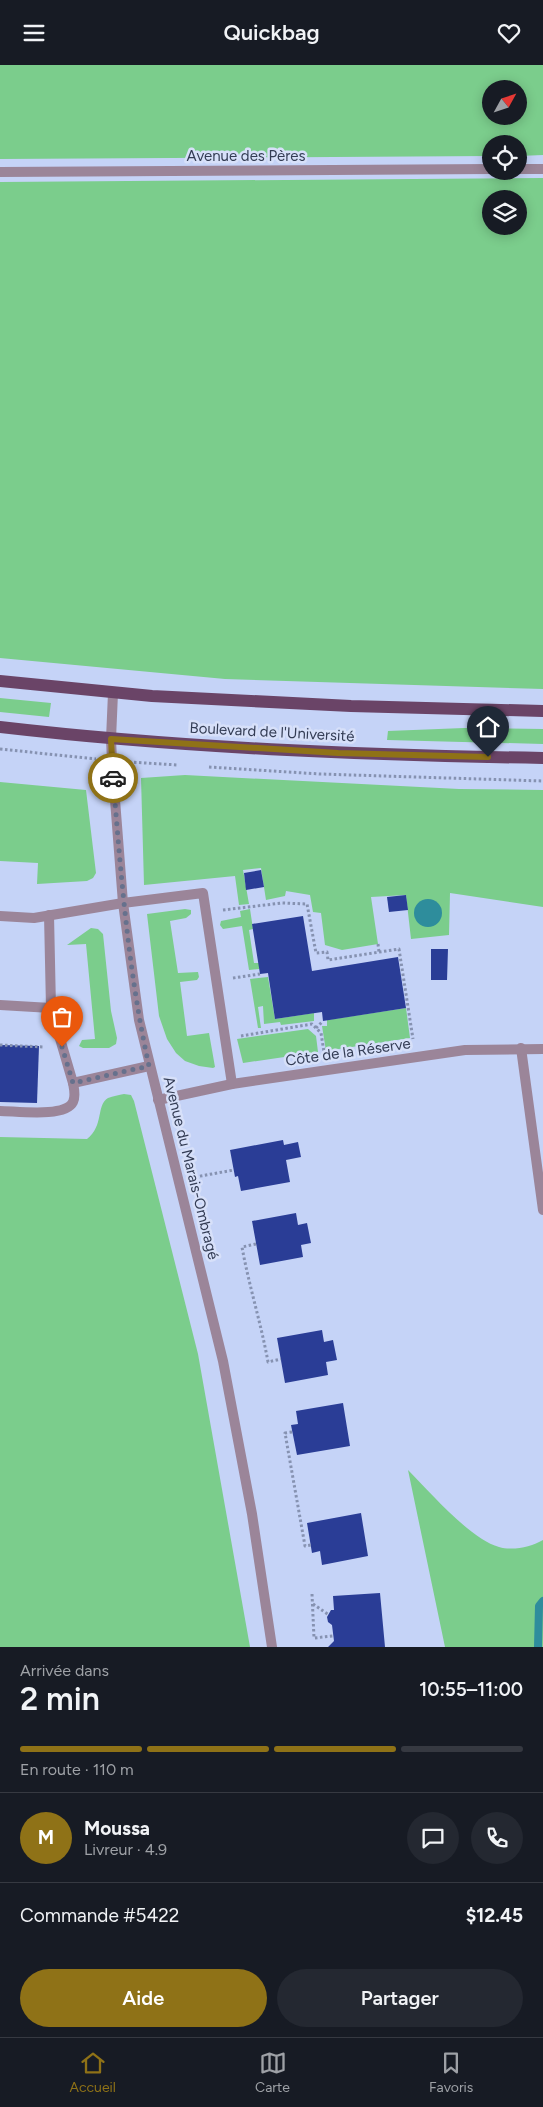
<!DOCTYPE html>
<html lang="fr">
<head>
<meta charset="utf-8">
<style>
  body { margin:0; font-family:Figtree,sans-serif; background:#242831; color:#f1f3f6; height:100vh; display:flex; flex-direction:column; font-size:19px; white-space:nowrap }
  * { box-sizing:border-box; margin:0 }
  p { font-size:16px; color:#9ea1a6 }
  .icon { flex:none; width:28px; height:28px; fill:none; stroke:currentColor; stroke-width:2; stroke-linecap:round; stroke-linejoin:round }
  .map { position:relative; height:1582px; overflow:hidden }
  .panel { display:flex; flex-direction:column; background:#171b24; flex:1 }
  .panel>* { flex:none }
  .needle { width:32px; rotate:50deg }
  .tools { position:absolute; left:482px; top:15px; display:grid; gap:10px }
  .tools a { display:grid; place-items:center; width:45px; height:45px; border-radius:50%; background:#171b24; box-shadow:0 2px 12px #0003; font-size:25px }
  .pin { position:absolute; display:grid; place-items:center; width:42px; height:42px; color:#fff; margin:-51px -21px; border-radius:50% 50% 50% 0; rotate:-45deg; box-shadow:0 0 5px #0007 }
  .pin .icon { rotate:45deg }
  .courier { position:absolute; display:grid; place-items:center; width:50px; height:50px; margin:-25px; border:4px solid #8f7217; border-radius:50%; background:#fff; color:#222; box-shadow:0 1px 6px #0007 }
  .headline em { font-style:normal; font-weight:600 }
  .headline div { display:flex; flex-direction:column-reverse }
  .headline { display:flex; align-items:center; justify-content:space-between; height:85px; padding:0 20px }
  h1 { font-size:32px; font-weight:600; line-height:38px }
  .bar { display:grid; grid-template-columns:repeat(4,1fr); gap:8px 5px; align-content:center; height:60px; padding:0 20px }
  .bar i { height:6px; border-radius:4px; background:#363941 }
  .bar .on { background:#8f7217 }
  .bar p { grid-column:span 4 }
  .line { display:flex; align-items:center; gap:12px; padding:0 20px; border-top:1px solid #363941 }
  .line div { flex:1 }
  .round { display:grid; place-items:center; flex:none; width:52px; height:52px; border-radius:26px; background:#242831 }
  .button { display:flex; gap:10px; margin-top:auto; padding:10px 20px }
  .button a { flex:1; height:58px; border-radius:30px; background:#8f7217; color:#fff; font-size:20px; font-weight:600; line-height:58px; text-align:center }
  .button a+a { background:#242831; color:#f1f3f6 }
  header { display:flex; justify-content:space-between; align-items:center; height:65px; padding:0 20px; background:#171b24; font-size:22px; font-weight:600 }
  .tabs { display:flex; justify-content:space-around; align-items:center; height:70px; border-top:1px solid #363941; background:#171b24; font-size:14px; color:#9ea1a6 }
  .tabs a { display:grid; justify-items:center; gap:2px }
  .tabs .on { color:#8f7217 }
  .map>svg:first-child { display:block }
  .green { fill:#7bcd8c; fill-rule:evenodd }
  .water { fill:#2e8d9c }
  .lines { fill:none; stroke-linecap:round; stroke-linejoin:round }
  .stream { stroke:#2e8d9c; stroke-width:8 }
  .building { fill:#2a3d96 }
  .path { stroke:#8692b1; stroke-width:3; stroke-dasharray:2.5 2.5; stroke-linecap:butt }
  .lane { stroke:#9b8599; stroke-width:10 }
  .street { stroke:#9b8599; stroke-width:10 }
  .primary { stroke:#6a4467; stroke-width:12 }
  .done { stroke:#66718d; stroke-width:5; stroke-dasharray:0 9 }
  .route { stroke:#8f7217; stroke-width:6 }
  .labels { text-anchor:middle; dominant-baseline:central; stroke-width:5; stroke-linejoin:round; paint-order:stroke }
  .street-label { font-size:15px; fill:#333c54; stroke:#d7e0f9 }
</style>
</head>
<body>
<header><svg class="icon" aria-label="menu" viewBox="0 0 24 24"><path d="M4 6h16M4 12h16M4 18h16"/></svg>Quickbag<svg class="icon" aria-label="heart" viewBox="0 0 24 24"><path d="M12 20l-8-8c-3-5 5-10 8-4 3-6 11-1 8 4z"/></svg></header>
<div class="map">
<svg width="543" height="1582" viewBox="0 0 543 1582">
  <rect width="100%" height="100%" fill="#c5d3f7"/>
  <g class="green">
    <path d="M0,0H543V90L519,91V79H491V91L0,94ZM491,24H519V51H491Z"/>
    <path d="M543,113V624L225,614L0,593V117ZM491,134H519V161H491Z"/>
    <path d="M0,633L51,638L49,652L0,647Z"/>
    <path d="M464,663L543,664V679L387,675L388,666Z"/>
    <path d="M185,710L459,724L543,725V842L450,828L449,870L411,874L406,830L371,832L378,879L342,885L325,880L321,848L313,847L310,830L286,826L285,831L266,835L261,803L243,805L249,839L239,840L235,811L144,820L141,713Z"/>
    <path d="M0,717L86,725L96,808L93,813L87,816L37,819L38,798L0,796Z"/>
    <path d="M185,844L191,845V849L186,853L170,856L178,908L198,907L199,912L197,915L180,917L187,971L209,968L215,1002L213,1003L199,1001L185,996L176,988L167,974L159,951L147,849Z"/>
    <path d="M250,844L253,864L249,865L254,898H259V904L249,905L242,861L223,864L220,860L221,856L241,852L240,846Z"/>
    <path d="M91,863L98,864L103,869L111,946L117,973L116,979L109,983H83L79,981L82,975L95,974L86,879L67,880Z"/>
    <path d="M268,912L275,954L314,948V956L281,960L280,957L264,959L263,941L258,942L261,963H258L250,914Z"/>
    <path d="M406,943L410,973L326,986L322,961H327V955Z"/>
    <path d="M308,964L316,971L318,987L243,998L237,974Z"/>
    <path d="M124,1029L131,1030L134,1036L198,1289L250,1582H0V1072L87,1074C104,1061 96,1040 108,1033C113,1031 119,1030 124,1029Z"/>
    <path d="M408,1405C430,1427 470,1474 499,1482C513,1486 531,1482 543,1475V1582H445Z"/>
  </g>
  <circle class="water" cx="428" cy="848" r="14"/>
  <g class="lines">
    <path class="stream" d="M538,1582L539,1541L543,1536"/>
  </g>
  <g class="building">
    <path d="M261,805L264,822L246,825L244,808Z"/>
    <path d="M406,830L408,845L389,847L387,832Z"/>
    <path d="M303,851L312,906L398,892L406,943L323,956L322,947L275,954L268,908L260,909L252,859Z"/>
    <path d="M431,884H448L447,915H431Z"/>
    <path d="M0,980L39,981L37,1038L0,1037Z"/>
    <path d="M283,1075L284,1080L298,1077L301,1092L286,1095L290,1117L241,1126L238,1111L235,1112L230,1085Z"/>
    <path d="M296,1148L298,1160L307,1158L311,1178L301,1180L303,1192L260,1200L252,1156Z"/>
    <path d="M322,1265L324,1277L333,1275L337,1295L326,1297L328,1310L285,1318L277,1273Z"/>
    <path d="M343,1338L350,1381L297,1390L291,1360L298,1359L296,1346Z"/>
    <path d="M361,1448L368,1491L322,1500L320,1486L312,1488L307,1458Z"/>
    <path d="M380,1528L385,1582H328L334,1576L332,1560L328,1557L327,1552L331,1545H334L333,1531Z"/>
  </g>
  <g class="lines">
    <g class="path">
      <path d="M0,684L96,694"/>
      <path d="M129,697L178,700"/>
      <path d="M209,702L320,709L543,716"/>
      <path d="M223,845L282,838L307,839L316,888L327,887L328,895L399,884L413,974"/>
      <path d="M378,879L379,887"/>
      <path d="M233,913L260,909"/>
      <path d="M316,963L323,956"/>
      <path d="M241,971L312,959L321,968L324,987"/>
      <path d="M0,980L44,982"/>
      <path d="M195,1112L234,1105"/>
      <path d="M256,1179L242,1182C249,1221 261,1258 268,1297L281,1294"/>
      <path d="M292,1367L285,1368L305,1481L311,1480"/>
      <path d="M312,1529L314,1573L333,1571"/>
      <path d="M313,1539L329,1550"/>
    </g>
    <g class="lane">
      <path d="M49,850L51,943L73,1018L149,1001"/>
      <path d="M0,851L34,853L123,838L203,828L232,1019"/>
      <path d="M0,940L51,943"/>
      <path d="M0,1046C16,1046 65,1053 73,1037C76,1031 74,1024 73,1018"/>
    </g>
    <g class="street">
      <path d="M519,104H543"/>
      <path d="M0,107L491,104"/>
      <path d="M113,628L111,674L112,696L123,838L139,955L223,1296L252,1449L272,1582"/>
      <path d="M521,983L543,1145"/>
      <path d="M158,1035L232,1019L465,985L543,984"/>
    </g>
    <g class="primary">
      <path d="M0,616L152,631L351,641L543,646"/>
      <path d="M0,662C180,683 362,690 543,693"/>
    </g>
  </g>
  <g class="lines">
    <path class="done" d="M62,982L73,1018L149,1001C128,906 121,809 113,713"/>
    <path class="route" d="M113,713L111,674L338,688L488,692"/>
  </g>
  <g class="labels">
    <g class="street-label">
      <text x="246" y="91">Avenue des Pères</text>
      <text transform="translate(272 667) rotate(3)">Boulevard de l'Université</text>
      <text transform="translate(348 987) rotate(-8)">Côte de la Réserve</text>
      <text transform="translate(191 1103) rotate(76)">Avenue du Marais-Ombragé</text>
    </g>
  </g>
</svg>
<div class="tools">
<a><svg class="needle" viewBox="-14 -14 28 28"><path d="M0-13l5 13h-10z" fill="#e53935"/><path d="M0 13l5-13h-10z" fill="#9ea1a6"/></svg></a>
<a><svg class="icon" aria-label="locate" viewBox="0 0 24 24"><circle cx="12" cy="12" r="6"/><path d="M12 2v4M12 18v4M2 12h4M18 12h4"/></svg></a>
<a><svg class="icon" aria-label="layers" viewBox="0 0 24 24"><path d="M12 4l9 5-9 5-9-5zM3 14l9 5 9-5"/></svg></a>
</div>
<div class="pin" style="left:62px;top:982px;background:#ea580c"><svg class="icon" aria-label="bag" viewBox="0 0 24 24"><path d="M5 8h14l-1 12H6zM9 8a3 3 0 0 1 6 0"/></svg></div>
<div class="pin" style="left:488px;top:692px;background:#1f2937"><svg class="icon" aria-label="home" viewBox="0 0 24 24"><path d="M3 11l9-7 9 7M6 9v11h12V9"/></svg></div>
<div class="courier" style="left:113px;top:713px"><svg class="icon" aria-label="car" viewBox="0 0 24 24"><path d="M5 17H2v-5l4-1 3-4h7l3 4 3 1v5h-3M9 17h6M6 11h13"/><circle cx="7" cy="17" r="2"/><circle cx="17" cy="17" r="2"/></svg></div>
</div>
<section class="panel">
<div class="headline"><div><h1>2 min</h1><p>Arrivée dans</p></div><em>10:55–11:00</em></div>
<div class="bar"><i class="on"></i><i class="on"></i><i class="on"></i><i></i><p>En route · 110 m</p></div>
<div class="line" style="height:90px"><b class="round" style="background:#8f7217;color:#fff">M</b><div><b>Moussa</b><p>Livreur · 4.9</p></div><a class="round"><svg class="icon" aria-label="chat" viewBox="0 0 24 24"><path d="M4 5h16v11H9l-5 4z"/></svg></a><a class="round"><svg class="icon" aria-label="phone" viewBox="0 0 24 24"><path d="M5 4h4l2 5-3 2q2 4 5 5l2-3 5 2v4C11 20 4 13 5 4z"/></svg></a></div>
<div class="line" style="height:65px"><div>Commande #5422</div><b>$12.45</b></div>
<div class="button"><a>Aide</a><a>Partager</a></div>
</section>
<nav class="tabs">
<a class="on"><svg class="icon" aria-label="home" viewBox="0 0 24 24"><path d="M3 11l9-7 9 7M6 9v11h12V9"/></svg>Accueil</a>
<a><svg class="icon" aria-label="map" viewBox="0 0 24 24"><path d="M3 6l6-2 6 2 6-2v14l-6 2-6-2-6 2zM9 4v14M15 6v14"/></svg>Carte</a>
<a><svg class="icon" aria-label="saved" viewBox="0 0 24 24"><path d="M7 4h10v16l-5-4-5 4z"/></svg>Favoris</a>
</nav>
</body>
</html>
